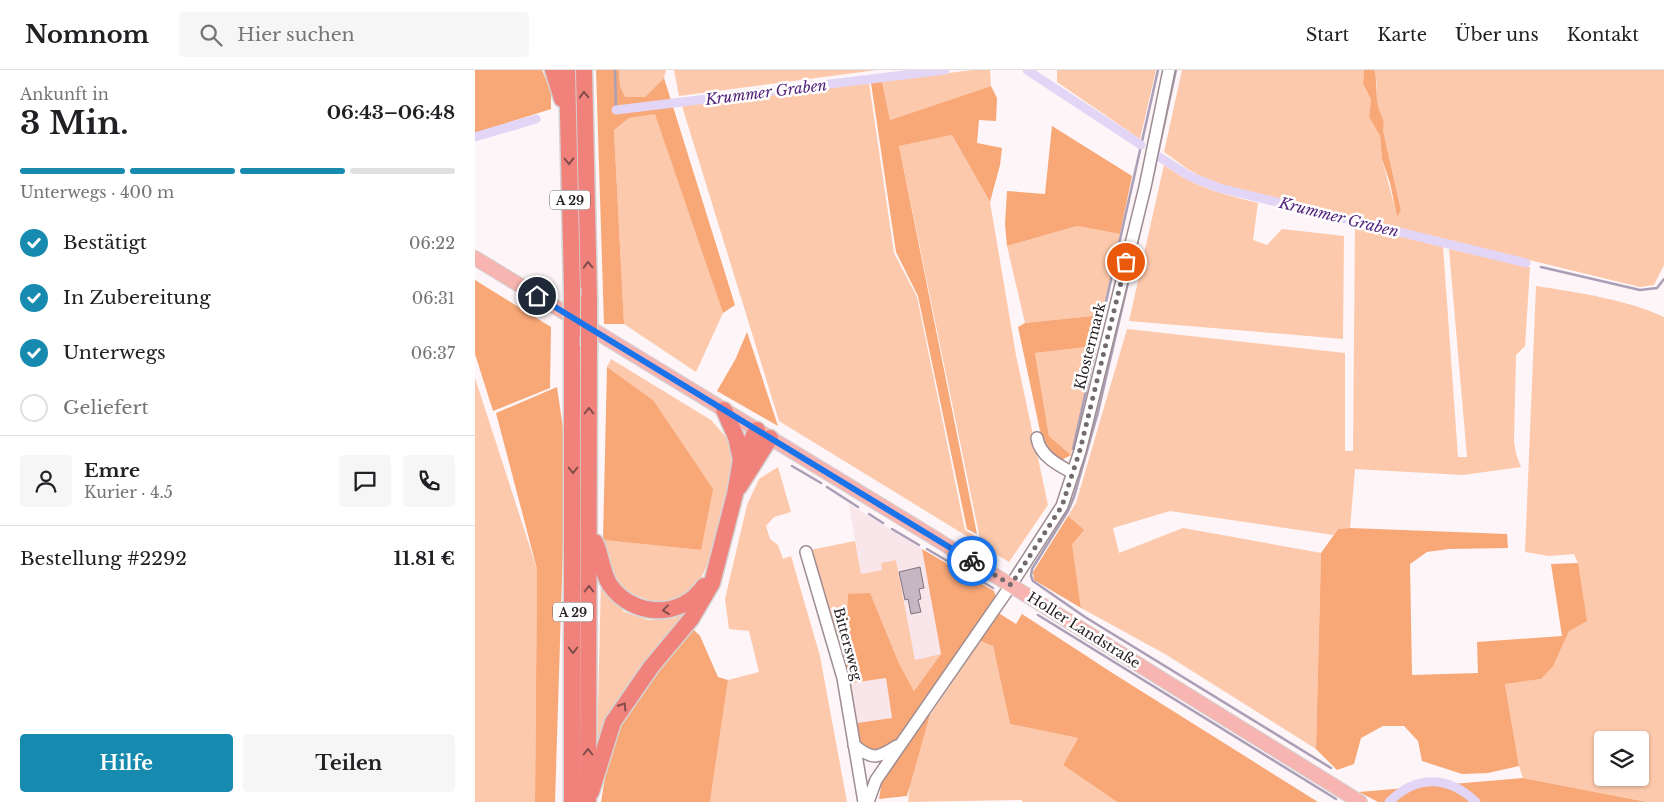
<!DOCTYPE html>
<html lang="de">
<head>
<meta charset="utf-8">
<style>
  body { margin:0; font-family:"Libre Baskerville",serif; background:#f6f6f6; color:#202124; height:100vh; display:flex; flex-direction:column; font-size:19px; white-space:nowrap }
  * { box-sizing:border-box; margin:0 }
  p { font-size:16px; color:#757577 }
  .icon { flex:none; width:28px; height:28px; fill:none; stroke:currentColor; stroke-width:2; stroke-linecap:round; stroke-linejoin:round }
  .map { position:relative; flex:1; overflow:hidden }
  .drawer { display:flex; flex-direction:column; background:#fff; width:475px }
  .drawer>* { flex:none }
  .tools { position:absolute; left:1119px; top:661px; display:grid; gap:10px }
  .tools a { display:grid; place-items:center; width:55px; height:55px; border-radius:5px; background:#fff; box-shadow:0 1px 4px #0004; font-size:25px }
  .pin { position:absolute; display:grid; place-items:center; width:42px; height:42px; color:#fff; margin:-21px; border:2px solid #fff; border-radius:50%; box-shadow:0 1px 5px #0007 }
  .courier { position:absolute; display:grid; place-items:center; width:50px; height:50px; margin:-25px; border:4px solid #1a73e8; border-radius:50%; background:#fff; color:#222; box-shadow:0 1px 6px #0007 }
  .summary em { font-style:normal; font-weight:700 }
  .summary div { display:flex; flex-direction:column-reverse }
  .summary { display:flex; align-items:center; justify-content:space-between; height:85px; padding:0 20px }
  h1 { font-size:32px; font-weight:700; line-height:38px }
  .bar { display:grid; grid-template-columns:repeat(4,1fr); gap:8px 5px; align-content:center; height:60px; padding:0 20px }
  .bar i { height:6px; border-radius:4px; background:#e0e0e0 }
  .bar .selected { background:#168baf }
  .bar p { grid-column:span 4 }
  .line { display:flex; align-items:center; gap:12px; padding:0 20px; border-top:1px solid #e0e0e0 }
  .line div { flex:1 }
  .round { display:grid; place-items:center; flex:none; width:52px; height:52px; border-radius:5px; background:#f6f6f6 }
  ol { padding:0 20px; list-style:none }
  li { display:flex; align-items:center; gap:15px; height:55px }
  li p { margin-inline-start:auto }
  li .icon { padding:5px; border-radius:50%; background:#168baf; color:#fff; stroke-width:4 }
  li:last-child { color:#757577 }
  li i { width:28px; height:28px; border:2px solid #e0e0e0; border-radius:50% }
  .primary-button { display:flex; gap:10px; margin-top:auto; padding:10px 20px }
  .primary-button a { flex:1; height:58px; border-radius:5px; background:#168baf; color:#fff; font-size:20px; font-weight:700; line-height:58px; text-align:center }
  .primary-button a+a { background:#f6f6f6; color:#202124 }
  header { display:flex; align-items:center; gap:30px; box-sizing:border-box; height:70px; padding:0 25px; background:#fff; border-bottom:1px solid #e0e0e0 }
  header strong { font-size:24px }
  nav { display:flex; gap:28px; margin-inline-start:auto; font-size:18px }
  .search { width:350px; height:45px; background:#f6f6f6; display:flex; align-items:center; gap:12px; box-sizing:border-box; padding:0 18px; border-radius:5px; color:#757577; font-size:19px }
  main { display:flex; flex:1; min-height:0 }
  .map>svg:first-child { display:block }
  .built { fill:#f8e6eb }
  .green { fill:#fdc9ac; fill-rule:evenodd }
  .forest { fill:#f8a776; fill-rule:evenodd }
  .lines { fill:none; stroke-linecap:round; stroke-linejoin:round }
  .stream { stroke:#aa9fb6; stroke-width:2.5 }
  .canal { stroke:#e2d5f5; stroke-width:9 }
  .building { fill:#c5b6c2; stroke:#80737e }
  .minor-casing { stroke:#9f8d92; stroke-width:14 }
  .major-casing { stroke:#d4d3d3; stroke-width:16 }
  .highway-casing { stroke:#d4d3d3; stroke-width:19 }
  .minor { stroke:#fff; stroke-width:11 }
  .major { stroke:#f7b4b0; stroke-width:14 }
  .highway { stroke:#f1827b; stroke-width:16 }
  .highway-bridge-casing { stroke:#d4d3d3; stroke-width:19; stroke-linecap:butt }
  .highway-bridge { stroke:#f1827b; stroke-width:16 }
  .oneway { stroke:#824d4b }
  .done { stroke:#736b6d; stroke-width:5; stroke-dasharray:0 9 }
  .route { stroke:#1a73e8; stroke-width:6 }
  .labels { text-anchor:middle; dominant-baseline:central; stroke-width:5; stroke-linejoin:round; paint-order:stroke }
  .shield { fill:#fff; stroke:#686465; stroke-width:1 }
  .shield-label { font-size:12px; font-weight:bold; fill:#282123 }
  .street-label { font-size:14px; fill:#282123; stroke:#fff }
  .water-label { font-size:15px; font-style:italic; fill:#52227c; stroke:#fff }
</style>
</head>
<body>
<header>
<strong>Nomnom</strong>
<div class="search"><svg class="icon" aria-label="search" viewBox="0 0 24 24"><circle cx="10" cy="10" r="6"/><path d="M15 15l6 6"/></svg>Hier suchen</div>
<nav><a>Start</a><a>Karte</a><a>Über uns</a><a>Kontakt</a></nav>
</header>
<main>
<section class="drawer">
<div class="summary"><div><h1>3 Min.</h1><p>Ankunft in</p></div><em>06:43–06:48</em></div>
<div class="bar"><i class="selected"></i><i class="selected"></i><i class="selected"></i><i></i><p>Unterwegs · 400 m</p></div>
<ol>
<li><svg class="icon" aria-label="check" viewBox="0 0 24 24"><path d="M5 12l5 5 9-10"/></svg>Bestätigt<p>06:22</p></li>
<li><svg class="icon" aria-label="check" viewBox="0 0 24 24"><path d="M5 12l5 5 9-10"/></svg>In Zubereitung<p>06:31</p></li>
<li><svg class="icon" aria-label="check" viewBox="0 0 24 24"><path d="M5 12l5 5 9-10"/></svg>Unterwegs<p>06:37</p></li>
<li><i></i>Geliefert</li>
</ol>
<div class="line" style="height:90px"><a class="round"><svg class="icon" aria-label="person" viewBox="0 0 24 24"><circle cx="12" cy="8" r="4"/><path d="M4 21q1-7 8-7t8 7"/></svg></a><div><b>Emre</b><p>Kurier · 4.5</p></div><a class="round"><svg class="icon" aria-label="chat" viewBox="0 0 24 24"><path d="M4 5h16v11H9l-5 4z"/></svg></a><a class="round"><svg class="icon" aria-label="phone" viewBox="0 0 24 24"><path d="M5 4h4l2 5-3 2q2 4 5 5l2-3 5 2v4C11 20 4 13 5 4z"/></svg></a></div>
<div class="line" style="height:65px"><div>Bestellung #2292</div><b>11.81 €</b></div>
<div class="primary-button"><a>Hilfe</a><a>Teilen</a></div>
</section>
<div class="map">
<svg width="1189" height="732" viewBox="0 0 1189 732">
  <rect width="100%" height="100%" fill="#fdf5f7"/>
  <g class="built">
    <path d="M374,434L447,479L466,584L440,591L421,490L407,500L386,504Z"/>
    <path d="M411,608L417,648L382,653L376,613Z"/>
  </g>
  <g class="green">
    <path d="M144,0H191L189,8L170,27H150L145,16Z"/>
    <path d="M199,0H402L204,26Z"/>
    <path d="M498,0H515L516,16L415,50L407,11Z"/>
    <path d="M582,0H681L665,69L582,12Z"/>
    <path d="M707,0H889L888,14L896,29L894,47L905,66L907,89L922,145L926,141L908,60C910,51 905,45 903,37C900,25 904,12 899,0H1189V195L1179,215L1165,217L739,113L714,100L689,82Z"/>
    <path d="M394,13L419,183L442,227L490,460L505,469L424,76L477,65L515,132L541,285L573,435L534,492L304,351L207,36Z"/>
    <path d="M181,43L248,243L221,302L149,254L139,60L154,48Z"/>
    <path d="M689,95C719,117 747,124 783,133L778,170L792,175L807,159L869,166L868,269L654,251Z"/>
    <path d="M602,156L645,164L627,245L550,253L532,176Z"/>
    <path d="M880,156L968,176L983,387H992L974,179L1055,197L1050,276L1041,285L1039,371L1041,384L1046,397L988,405L880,399L875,458L863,459L858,465L695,441L638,458L644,483L708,458L846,483L841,679L690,584L606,538L593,446L601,433L652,259L870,283V381H878Z"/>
    <path d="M1061,216C1101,222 1153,230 1189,247V732H1172L1048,708L1044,696L1030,613L1066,609C1097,573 1097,537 1103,493L1099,484L1074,486L1050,482ZM1128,670H1165V708H1128Z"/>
    <path d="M621,276L596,385L574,366L560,283Z"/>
    <path d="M136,289L236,350L257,374L260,388C253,416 239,496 221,515C211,524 193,533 179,532C175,531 169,528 165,527C139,518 133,494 128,470L226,480L178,330L132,297Z"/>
    <path d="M0,308L62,499L60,732H0Z"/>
    <path d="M303,397L316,442L299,447L291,456L295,469L303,475L308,489L316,486L345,586L372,732H235L253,610L284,602L274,561L254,559L250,529L272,435L284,409Z"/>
    <path d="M380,471L386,504L407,500L406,493L421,490L440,590L466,584L439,621L424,595L373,524L369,585L335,480Z"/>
    <path d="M126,511L149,542L173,550L200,548L219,538L149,621L122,680Z"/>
    <path d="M505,571L518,576L535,654L603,668L588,695L642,732H547V730L433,732L435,714L455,645Z"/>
  </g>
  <g class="forest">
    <path d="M0,0H67L76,21V39L0,63Z"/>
    <path d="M121,0H144L145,16L150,27H170L189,8L260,235L248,243L180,44L154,48L139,60L149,254H129Z"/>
    <path d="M889,0H899L900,2C902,12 901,29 903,36C905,45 911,51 908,60L926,141L922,146L915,113L907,89L905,66L894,47L896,29L888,14Z"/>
    <path d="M407,11L415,50L516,16L522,28L521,51L504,50L502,73L527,78L525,95L515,132L477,65L424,76L502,464L492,459L443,226L421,182L396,13Z"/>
    <path d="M577,56L657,106L645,164L602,156L532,176L530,154L532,121L570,124Z"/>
    <path d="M0,210L76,257L75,318L18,341L0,284Z"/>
    <path d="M627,245L621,276L560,283L574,366L596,385L585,391L568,375L543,257L550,253Z"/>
    <path d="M272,262L303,356L242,321L260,290Z"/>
    <path d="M132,297L178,330L238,419L226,480L128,470Z"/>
    <path d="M82,317L91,379L80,732H60L62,499L21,343Z"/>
    <path d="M593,446L609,460L597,474L606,538L559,510L558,502Z"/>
    <path d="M875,458L1032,464L1033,478L974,479L952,482L935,494L937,605L1003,603L1002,572L1087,566L1076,494L1103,493L1112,551L1094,561L1078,596L1066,609L1030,614L1044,696L1013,703L987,704L947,691L943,671L929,656H908L886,668L879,694L862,700L841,679L846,483L863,459Z"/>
    <path d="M447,479L519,521L521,527L428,663L406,682L391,681L383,674L369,585L373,524L395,523L424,594L439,621L466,584ZM411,608L417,648L382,653L376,613Z"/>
    <path d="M522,542L541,554L547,544L639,604L843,732H642L588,695L603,668L535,654L518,576L505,571Z"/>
    <path d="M217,558L225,566L243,607L253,610L235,732H126L136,671L167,620Z"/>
    <path d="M455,645L432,726L404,729L407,710L451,646Z"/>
    <path d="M1048,708L1172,732H903L884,722Z"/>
  </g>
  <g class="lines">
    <g class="stream">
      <path d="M140,0L141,40"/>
      <path d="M678,106L701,0"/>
      <path d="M668,148L623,342L599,427L593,441L557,499L556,506L558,511L610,547L856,698"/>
      <path d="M1066,197L1165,220L1182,218L1189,209"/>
      <path d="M598,379L683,0"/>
      <path d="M317,396L346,413"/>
      <path d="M352,417L383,437"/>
      <path d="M394,444L408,453"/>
      <path d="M417,459L444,475"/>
      <path d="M452,479L518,518"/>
      <path d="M563,545L861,729"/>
    </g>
    <g class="canal">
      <path d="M552,0L666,75"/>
      <path d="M141,40L470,0"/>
      <path d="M0,67L61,49"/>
      <path d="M683,86L714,106L744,118L1051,193"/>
      <path d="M914,732C941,705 973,705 1001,732"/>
    </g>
  </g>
  <path class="building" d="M445,497L449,518L444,519L446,529L443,530L446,542L436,544L433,529L430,530L424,502Z"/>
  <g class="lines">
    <defs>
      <g id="minor">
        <path d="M562,368C565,386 583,395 598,403"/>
        <path d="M331,482L368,608L389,732"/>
        <path d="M379,675C398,691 403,688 422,676"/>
        <path d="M393,732L401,710L532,521L587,436L605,381L670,117L694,0"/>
      </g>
      <path id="major" d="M0,188L453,464L885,732"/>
      <g id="highway">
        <path d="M78,0L87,29"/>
        <path d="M92,0L97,218"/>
        <path d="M109,0L114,229"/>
        <path d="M249,340L261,367L266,390"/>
        <path d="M264,417L295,368"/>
        <path d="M120,472C127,486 126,501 135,515C158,548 207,549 229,516"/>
        <path d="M116,722L138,652L176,597L216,549L237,513L260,424L266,390L282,360"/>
        <path d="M97,732V264"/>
        <path d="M113,732L114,276"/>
      </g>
    </defs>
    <use href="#minor" class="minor-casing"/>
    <use href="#major" class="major-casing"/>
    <use href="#highway" class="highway-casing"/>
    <use href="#minor" class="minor"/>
    <use href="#major" class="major"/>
    <use href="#highway" class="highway"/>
    <defs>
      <g id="highway-bridge">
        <path d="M97,218V264"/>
        <path d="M114,229V276"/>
      </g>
    </defs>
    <use href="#highway-bridge" class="highway-bridge-casing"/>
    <use href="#highway-bridge" class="highway-bridge"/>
  </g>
  <defs><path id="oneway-chevron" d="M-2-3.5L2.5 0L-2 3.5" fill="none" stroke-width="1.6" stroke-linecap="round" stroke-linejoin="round" transform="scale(1.25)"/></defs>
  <g class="oneway">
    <use href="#oneway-chevron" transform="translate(109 25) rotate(-92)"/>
    <use href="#oneway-chevron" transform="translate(94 91) rotate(89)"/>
    <use href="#oneway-chevron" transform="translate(113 195) rotate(-91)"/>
    <use href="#oneway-chevron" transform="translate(114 341) rotate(-90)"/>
    <use href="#oneway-chevron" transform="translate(98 400) rotate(90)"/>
    <use href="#oneway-chevron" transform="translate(114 519) rotate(-90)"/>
    <use href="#oneway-chevron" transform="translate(191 540) rotate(173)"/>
    <use href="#oneway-chevron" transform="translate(98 580) rotate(90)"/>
    <use href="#oneway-chevron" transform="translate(148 636) rotate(-58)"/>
    <use href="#oneway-chevron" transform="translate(113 682) rotate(-90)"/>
  </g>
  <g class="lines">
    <path class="done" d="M497,491L536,515L587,436L605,380L651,192"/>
    <path class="route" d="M62,226L497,491"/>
  </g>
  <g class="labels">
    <g class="shield">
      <rect x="75" y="120.5" width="40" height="19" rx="4"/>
      <rect x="78" y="532.5" width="40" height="19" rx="4"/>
    </g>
    <g class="shield-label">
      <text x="95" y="130">A 29</text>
      <text x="98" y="542">A 29</text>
    </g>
    <g class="street-label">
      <text transform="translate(615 276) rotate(-76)">Klostermark</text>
      <text transform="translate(609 560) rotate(32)">Holler Landstraße</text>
      <text transform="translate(373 574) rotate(75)">Bittersweg</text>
    </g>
    <g class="water-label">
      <text transform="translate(291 22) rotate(-7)">Krummer Graben</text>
      <text transform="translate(864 147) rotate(14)">Krummer Graben</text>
    </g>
  </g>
</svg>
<div class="tools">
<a><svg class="icon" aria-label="layers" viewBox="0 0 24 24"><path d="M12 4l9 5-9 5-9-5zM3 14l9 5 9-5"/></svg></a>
</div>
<div class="pin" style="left:651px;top:192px;background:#ea580c"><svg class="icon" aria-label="bag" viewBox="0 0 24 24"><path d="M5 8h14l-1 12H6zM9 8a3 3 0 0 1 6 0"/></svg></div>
<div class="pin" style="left:62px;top:226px;background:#1f2937"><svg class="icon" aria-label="home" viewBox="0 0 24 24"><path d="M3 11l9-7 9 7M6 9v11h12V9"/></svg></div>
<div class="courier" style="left:497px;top:491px"><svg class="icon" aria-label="bike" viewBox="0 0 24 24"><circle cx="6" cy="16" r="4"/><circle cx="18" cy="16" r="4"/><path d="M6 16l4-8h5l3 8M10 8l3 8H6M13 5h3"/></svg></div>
</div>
</main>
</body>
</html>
